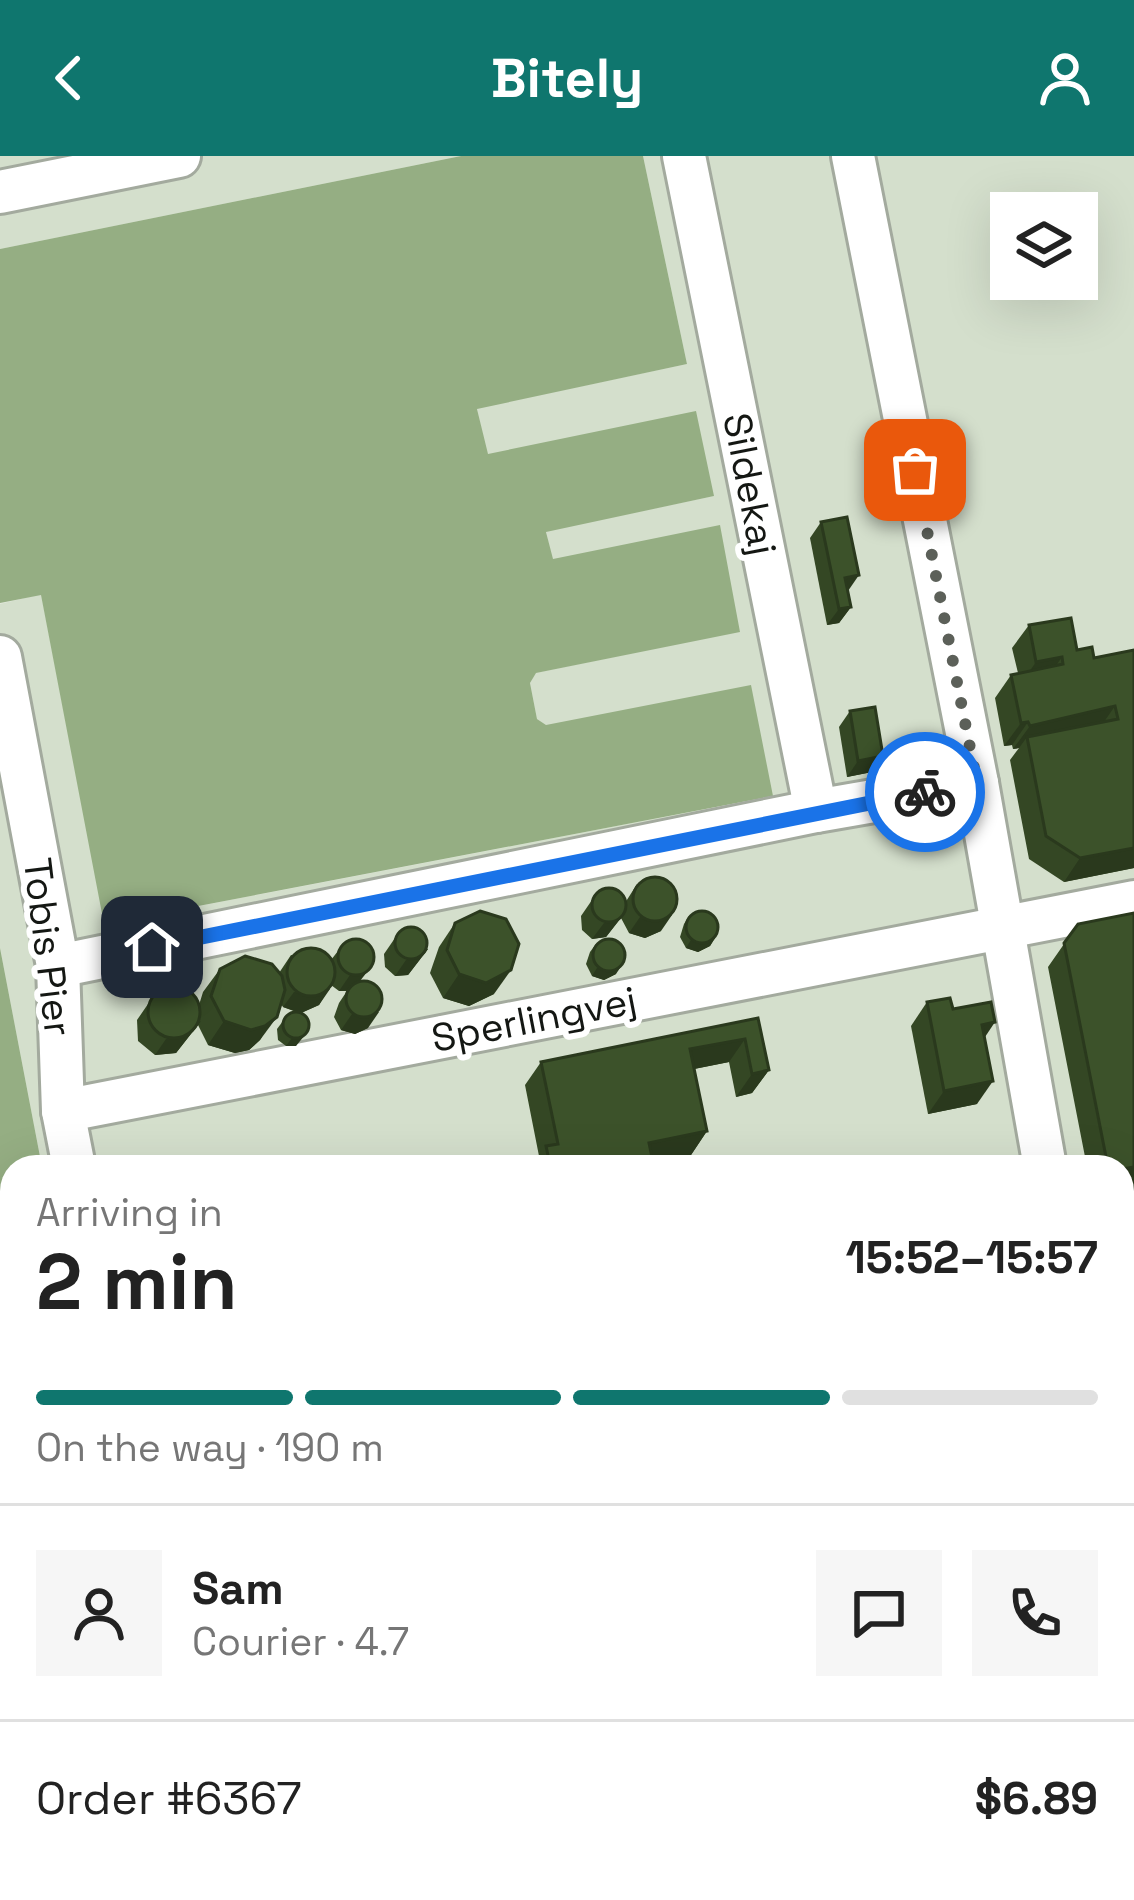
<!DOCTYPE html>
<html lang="en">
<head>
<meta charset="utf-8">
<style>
  body { margin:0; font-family:"Space Grotesk",sans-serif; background:#f6f6f6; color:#222; height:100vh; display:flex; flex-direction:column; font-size:45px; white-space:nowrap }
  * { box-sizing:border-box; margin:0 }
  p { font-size:39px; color:#767676 }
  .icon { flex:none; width:66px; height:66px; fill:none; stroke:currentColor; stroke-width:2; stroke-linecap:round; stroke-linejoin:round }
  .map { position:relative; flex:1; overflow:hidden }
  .panel { position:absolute; left:0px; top:999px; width:1134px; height:747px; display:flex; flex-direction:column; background:#fff; border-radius:36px 36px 0 0; box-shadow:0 12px 48px #0002 }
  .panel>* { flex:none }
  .tools { position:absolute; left:990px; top:36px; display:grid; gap:24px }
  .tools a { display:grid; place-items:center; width:108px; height:108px; border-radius:0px; background:#fff; box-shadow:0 12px 48px #0002; font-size:60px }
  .pin { position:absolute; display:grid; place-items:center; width:102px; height:102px; color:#fff; margin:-51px; border-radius:24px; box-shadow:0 6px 18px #0006 }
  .courier { position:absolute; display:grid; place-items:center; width:120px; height:120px; margin:-60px; border:9px solid #1a73e8; border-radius:50%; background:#fff; color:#222; box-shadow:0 3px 15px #0007 }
  .summary em { font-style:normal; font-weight:600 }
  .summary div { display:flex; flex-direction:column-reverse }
  .summary { display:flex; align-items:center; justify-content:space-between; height:204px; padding:0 36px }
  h1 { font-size:78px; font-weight:600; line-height:90px }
  .bar { display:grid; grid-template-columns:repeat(4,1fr); gap:18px 12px; align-content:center; height:144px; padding:0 36px }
  .bar i { height:15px; border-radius:9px; background:#e0e0e0 }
  .bar .current { background:#0f766e }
  .bar p { grid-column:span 4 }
  .line { display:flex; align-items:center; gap:30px; padding:0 36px; border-top:3px solid #e0e0e0 }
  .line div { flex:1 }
  .round { display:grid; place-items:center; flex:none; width:126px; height:126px; border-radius:0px; background:#f6f6f6 }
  header { display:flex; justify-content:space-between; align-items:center; height:156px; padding:0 36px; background:#0f766e; color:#fff; font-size:54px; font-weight:600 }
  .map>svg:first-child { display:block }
  .built { fill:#d4dfcc; fill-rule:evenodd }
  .water { fill:#95ae83 }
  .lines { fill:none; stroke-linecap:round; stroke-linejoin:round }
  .minor-casing { stroke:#a3aa9e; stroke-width:48 }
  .minor { stroke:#fff; stroke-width:42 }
  .wall { fill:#344724 }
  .shaded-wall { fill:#2a391d }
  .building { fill:#3c522a; stroke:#2a391d; stroke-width:3 }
  .done { stroke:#5c6059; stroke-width:12; stroke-dasharray:0 21.6 }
  .route { stroke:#1a73e8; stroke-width:15 }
  .labels { text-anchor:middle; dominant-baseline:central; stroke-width:12; stroke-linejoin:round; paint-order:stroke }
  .street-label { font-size:39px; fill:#141713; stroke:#fff }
</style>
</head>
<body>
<header><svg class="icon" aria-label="back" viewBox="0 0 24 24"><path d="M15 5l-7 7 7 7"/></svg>Bitely<svg class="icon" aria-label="person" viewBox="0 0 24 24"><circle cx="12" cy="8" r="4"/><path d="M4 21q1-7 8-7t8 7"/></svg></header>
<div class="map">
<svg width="1134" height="1744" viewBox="0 0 1134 1744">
  <rect width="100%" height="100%" fill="#e2e9dc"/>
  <g class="built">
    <path d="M0,0H461L0,93Z"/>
    <path d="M643,0H1134V1744H986L984,1734H1122V1011H42L0,792V448L41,438L105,768L773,640L545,569L537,563L530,527L535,517L740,475L552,403L546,375L714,340L487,299L477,252L687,208ZM1011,57H1077V123H1011Z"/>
    <path d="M12,1254V1734H943L890,1744H0V1256Z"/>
  </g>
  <g class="water">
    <path d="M461,0H643L687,208L477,253L488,298L696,255L714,340L546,376L553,403L720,369L740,476L536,517L530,527L537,563L546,569L751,529L773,640L104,768L41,439L0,447V93Z"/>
    <path d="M0,792L42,1011H12V1254L0,1256Z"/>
  </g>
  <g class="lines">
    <defs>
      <g id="minor">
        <path d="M684,0L816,655"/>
        <path d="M853,0L977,627L1045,1011"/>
        <path d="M0,36L179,0"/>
        <path d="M0,501L58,810L63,955L74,1011"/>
        <path d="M58,810L816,655L977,627"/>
        <path d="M63,955L1134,746"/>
        <path d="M0,1300L12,1297"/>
        <path d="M1122,1442L1134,1499"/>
        <path d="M1122,1639L1134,1636"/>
        <path d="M1028,1734L1030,1744"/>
        <path d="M0,1741L34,1734"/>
        <path d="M745,1744L797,1734"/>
      </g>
    </defs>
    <use href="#minor" class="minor-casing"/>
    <use href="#minor" class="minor"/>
  </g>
  <g class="wall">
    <path d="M821,366L847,435L851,451L839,467L827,469L810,382Z"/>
    <path d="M1029,469L1094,502L1134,494V712L1064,726L1029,703L1010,604L1019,592L1013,593L1012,589L1004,590L995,542L1011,519L1018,517L1012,492Z"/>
    <path d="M850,555L872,616L847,621L839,571Z"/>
    <path d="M637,728L661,775L645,782L629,777L621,762L606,781L592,783L582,774L581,760L592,744L625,747Z"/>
    <path d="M1134,757V1166L1122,1168V1011H1087L1048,811L1078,768Z"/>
    <path d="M689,760L715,782L710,790L698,796L686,792L680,781L684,768Z"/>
    <path d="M455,767L494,838L469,850L443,842L430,817L439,791Z"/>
    <path d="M395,782L428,793L408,819L395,820L385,811L384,798Z"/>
    <path d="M596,788L616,818L604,824L592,820L586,808L590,796Z"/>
    <path d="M338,795L361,825L368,872L355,878L341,874L334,861L339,847L347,835H339L331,829L319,849L301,857L296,890H286L278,884L277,873L283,865L299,857L283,851L281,848L260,884L249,894L235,897L208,889L198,869L176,897L155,899L138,885L137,864L148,848L199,849L203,836L220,813L279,817L291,799L331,804Z"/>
    <path d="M927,846L953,853L985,881L977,948L928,958L911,870Z"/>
    <path d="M758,862L769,914L752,937L736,941L729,906L694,913L707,975L691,999L653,1006L654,1011H531L539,1000L525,929L541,906Z"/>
    <path d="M1134,1640V1734L1083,1744H1067L1060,1738L1059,1734H1122Z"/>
    <path d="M573,1734H663L656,1744H589Z"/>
  </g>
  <g class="shaded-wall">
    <path d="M859,419L848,435L834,438L845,422Z"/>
    <path d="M851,451L839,467L827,469L839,453Z"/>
    <path d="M1062,501L1046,524L1020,529L1036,506Z"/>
    <path d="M1115,550L1099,573L1027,581L1019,592L1013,593L1030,570Z"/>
    <path d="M1028,566L1012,589L1004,590L1021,567Z"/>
    <path d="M883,600L872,616L847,621L858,605Z"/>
    <path d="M1134,692V712L1064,726L1080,702Z"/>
    <path d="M626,755L606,781L592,783L604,767Z"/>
    <path d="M672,759L661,775L645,782L629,777L640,761Z"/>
    <path d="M715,782L710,790L698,796L686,792L691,784Z"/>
    <path d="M428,793L408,819L395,820L406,804Z"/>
    <path d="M374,807L353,834L339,835L350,819Z"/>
    <path d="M622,809L616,818L604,824L592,820L597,812Z"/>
    <path d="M511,814L494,838L469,850L443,842L459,818Z"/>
    <path d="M330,833L319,849L301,857L283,851L294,836Z"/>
    <path d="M379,856L368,872L355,878L341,874L352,858Z"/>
    <path d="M277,861L260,884L249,894L235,897L208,889L224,865Z"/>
    <path d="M201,865L176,897L155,899L166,883Z"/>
    <path d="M995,866L979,890L982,869Z"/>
    <path d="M309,874L296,890H286L292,882Z"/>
    <path d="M745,883L729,906L674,917L690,893Z"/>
    <path d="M769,914L752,937L736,941L752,918Z"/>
    <path d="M993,925L977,948L928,958L944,935Z"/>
    <path d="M707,975L691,999L633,1010L649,987Z"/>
    <path d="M1134,1011V1031L1122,1033V1013Z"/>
    <path d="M1134,1147V1166L1122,1168V1164Z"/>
    <path d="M1134,1603V1617L1122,1619V1605Z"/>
    <path d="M1134,1714V1734L1083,1744H1072L1079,1734H1122V1716Z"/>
    <path d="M465,1734H534L484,1744H414Z"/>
    <path d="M640,1734H663L656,1744H614L618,1738Z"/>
  </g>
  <g class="building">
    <path d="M847,361L859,419L845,422L851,451L839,453L821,366Z"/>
    <path d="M1071,462L1077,494L1092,491L1094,502L1134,494V692L1080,702L1046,680L1027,581L1118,563L1115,550L1030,570L1028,566L1021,567L1011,519L1063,508L1062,501L1036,506L1029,469Z"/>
    <path d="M875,551L883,600L858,605L850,555Z"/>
    <circle cx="655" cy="743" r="22"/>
    <circle cx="609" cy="749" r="17"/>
    <circle cx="702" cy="771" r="16"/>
    <path d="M480,755L506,763L519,788L511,814L486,827L459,818L447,794L455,767Z"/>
    <path d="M1134,757V1011L1122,1013V1011H1108L1064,787L1078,768Z"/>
    <circle cx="411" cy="787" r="16"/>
    <circle cx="356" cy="801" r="18"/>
    <circle cx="609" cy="799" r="16"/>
    <circle cx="311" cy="816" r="24"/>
    <path d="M245,800L272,808L282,820L285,834L277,861L265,870L251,874L224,865L211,840L220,813Z"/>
    <circle cx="364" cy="843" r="18"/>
    <circle cx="174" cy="856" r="26"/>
    <path d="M950,842L953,853L991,846L995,866L982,869L993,925L944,935L927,846Z"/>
    <circle cx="296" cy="869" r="13"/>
    <path d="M758,862L769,914L752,918L745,883L690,893L707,975L649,987L654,1011H539L538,1006L549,1004L546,990L558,988L541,906Z"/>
    <path d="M1134,1025V1139L1122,1078V1027Z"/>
    <path d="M1133,1536L1134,1603L1122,1605V1538Z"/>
    <path d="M1134,1640V1714L1122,1716V1643Z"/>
    <path d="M57,1734H269L271,1744H4Z"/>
    <path d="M269,1734H465L414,1744H271Z"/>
    <path d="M610,1734H640L618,1738Z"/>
  </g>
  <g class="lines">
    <path class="done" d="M915,314L977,627L925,636"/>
    <path class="route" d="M152,791L925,636"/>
  </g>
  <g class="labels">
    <g class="street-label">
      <text transform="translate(750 328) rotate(79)">Sildekaj</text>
      <text transform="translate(48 791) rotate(83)">Tobis Pier</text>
      <text transform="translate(534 863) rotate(-11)">Sperlingvej</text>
    </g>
  </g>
</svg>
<div class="tools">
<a><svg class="icon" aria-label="layers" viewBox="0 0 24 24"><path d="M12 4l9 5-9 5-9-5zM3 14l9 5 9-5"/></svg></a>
</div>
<div class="pin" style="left:915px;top:314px;background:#ea580c"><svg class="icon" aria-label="bag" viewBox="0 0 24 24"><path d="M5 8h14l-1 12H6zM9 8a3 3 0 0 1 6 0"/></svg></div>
<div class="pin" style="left:152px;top:791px;background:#1f2937"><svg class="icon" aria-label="home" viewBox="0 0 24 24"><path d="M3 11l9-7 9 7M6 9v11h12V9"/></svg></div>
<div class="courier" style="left:925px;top:636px"><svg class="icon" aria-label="bike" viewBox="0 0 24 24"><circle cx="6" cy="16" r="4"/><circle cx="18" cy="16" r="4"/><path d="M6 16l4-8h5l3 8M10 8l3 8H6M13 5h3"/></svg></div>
<section class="panel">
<div class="summary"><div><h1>2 min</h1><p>Arriving in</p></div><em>15:52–15:57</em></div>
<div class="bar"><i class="current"></i><i class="current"></i><i class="current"></i><i></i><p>On the way · 190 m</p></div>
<div class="line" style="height:216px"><a class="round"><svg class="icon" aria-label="person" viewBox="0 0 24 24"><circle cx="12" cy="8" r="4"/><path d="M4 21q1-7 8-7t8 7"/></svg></a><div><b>Sam</b><p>Courier · 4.7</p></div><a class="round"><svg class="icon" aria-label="chat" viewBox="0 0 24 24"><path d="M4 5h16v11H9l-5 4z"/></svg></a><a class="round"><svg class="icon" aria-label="phone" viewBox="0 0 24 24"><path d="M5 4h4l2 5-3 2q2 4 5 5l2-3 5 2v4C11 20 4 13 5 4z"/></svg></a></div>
<div class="line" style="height:156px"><div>Order #6367</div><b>$6.89</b></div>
</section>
</div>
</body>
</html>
